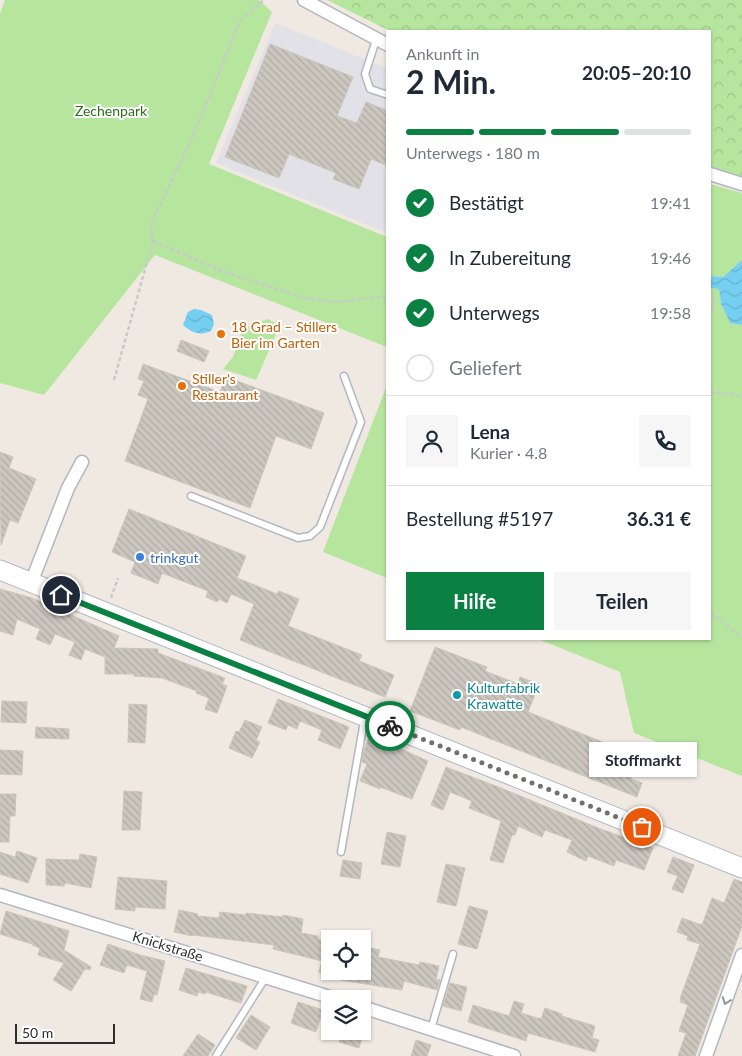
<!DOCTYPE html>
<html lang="de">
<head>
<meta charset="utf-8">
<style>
  body { margin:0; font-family:Lato,sans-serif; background:#f6f6f7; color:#1f2937; height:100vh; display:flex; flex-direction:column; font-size:19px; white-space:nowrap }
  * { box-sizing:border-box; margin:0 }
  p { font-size:16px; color:#747a83 }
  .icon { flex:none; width:28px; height:28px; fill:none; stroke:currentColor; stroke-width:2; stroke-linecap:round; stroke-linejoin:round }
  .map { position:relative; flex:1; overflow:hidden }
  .drawer { position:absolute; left:386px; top:30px; width:325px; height:610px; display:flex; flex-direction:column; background:#fff; border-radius:0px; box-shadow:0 1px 4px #0004 }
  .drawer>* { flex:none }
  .buttons { position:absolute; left:321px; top:930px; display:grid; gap:10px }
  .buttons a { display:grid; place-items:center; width:50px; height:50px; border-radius:0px; background:#fff; box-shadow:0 1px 4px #0004; font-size:25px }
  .scale { position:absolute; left:15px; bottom:12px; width:100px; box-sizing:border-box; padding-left:5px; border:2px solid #2e2e2e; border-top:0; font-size:14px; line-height:18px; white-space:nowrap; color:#2e2e2e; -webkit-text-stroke:4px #fff; paint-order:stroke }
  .pin { position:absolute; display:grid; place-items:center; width:42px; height:42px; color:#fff; margin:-21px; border:2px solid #fff; border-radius:50%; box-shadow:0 1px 5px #0007 }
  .courier { position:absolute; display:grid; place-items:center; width:50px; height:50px; margin:-25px; border:4px solid #0b8043; border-radius:50%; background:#fff; color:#222; box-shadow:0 1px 6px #0007 }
  .bubble { position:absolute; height:35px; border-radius:0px; background:#fff; box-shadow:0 1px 4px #0004; font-size:16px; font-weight:700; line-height:35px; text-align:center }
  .headline em { font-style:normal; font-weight:700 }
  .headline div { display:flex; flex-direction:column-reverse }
  .headline { display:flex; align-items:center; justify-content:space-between; height:85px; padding:0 20px }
  h1 { font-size:32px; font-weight:700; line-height:38px }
  .bar { display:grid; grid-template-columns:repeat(4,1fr); gap:8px 5px; align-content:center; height:60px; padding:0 20px }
  .bar i { height:6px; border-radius:4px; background:#e0e1e3 }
  .bar .active { background:#0b8043 }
  .bar p { grid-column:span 4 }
  .line { display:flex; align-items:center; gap:12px; padding:0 20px; border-top:1px solid #e0e1e3 }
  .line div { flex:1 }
  .round { display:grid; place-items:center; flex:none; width:52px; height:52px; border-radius:0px; background:#f6f6f7 }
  ol { padding:0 20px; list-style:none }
  li { display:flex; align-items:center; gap:15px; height:55px }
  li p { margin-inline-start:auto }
  li .icon { padding:5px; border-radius:50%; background:#0b8043; color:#fff; stroke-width:4 }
  li:last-child { color:#747a83 }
  li i { width:28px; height:28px; border:2px solid #e0e1e3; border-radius:50% }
  .cta { display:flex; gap:10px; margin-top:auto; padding:10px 20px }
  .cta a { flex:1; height:58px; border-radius:0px; background:#0b8043; color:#fff; font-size:20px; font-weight:700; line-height:58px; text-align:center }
  .cta a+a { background:#f6f6f7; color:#1f2937 }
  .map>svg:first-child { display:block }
  .industrial { fill:#e3e1e8 }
  .forest { fill:url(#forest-crowns) }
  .park { fill:#b6e59e }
  .water { fill:url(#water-waves) }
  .building { fill:url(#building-back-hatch); stroke:#cbc5ba }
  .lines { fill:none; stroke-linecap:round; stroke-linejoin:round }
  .lane-casing { stroke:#b4b7c1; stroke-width:9 }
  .street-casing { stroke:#b4b7c1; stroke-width:15 }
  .secondary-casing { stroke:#b4b7c1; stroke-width:21 }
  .path { stroke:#c9c9c9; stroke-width:2.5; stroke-dasharray:4 2.5; stroke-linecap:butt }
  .lane { stroke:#fff; stroke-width:6 }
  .street { stroke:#fff; stroke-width:12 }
  .secondary { stroke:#fff; stroke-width:19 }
  .oneway { stroke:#969696 }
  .done { stroke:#726f6d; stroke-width:5; stroke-dasharray:0 9 }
  .route { stroke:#0b8043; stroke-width:6 }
  .food-dot { fill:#e8710a; stroke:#fff; stroke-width:2 }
  .shop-dot { fill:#3f7fe0; stroke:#fff; stroke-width:2 }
  .culture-dot { fill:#0f9aa8; stroke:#fff; stroke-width:2 }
  .labels { text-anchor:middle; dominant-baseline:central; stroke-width:4; stroke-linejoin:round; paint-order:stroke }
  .park-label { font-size:14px; fill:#2c6e1b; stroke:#fff }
  .food-label { font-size:14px; fill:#c56008; stroke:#fff; text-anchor:start }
  .shop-label { font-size:14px; fill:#366cbe; stroke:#fff; text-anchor:start }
  .culture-label { font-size:14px; fill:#0d838f; stroke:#fff; text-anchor:start }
  .street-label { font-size:14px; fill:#2e2e2e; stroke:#fff }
</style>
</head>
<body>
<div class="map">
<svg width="742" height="1056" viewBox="0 0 742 1056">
  <defs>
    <pattern id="forest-crowns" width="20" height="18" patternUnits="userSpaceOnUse" patternTransform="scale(1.25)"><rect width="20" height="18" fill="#b6e59e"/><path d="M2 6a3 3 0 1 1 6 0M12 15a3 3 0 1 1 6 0" fill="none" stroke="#9dc588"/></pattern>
    <pattern id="water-waves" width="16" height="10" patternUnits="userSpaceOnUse" patternTransform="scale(1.25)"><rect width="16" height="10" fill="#75cff0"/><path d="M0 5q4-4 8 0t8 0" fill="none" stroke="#66b2ce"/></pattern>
    <pattern id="building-back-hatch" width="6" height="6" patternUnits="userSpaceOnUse" patternTransform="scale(1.25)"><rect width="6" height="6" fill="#cbc7bf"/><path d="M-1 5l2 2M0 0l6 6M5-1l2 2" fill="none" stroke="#afaba4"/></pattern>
  </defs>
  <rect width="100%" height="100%" fill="#efe9e1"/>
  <path class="industrial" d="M275,23L387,68V233L216,163Z"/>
  <path class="forest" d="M327,0H742V178L710,168V31H390Z"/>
  <g class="park">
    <path d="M5,0H259L272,12L209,164L387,237V347L155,255L44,395L0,383V14Z"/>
    <path d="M710,184L742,193V260L723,277L710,276Z"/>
    <path d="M710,288L719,289L721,304L730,323L742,325V776L634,733L620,672L538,639H710Z"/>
    <path d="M267,319L280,325L256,380L223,369L233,357L243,329Z"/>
    <path d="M387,385V578L323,552Z"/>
  </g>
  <g class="water">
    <path d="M742,260V325L730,323L721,304L719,289L710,288V276L723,277Z"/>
    <path d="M194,309L201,310L212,315L214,324L211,331C200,336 192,333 183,325L188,312Z"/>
  </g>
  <g class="building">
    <path d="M270,44L353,77L337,116L357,123L366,102L388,111V166L371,159L359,189L333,179L336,173L289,154L279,178L225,157Z"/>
    <path d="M181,340L209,351L204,362L177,351Z"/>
    <path d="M143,364L220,392L226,377L324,413L311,449L276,436L250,508L125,461L148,399L138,395L144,381L138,379Z"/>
    <path d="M0,452L13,457L9,468L36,479L18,523L10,520L1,545Z"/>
    <path d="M129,509L246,556L237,578L277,594L279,591L299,599L288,626L362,655L359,661L394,675L385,697L240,640L254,604L231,594L227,603L219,599L217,602L206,597L208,591L162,573L158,584L131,573L135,562L112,552Z"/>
    <path d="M0,589L32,598L119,636L114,648L158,649V653L225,678L222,684L227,686L217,713L205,709L209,698L196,693L197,691L162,678L134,676V674H105V657L85,649L81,660L69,655L75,642L55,634L50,645L36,639L40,629L17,619L13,635L0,631Z"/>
    <path d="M435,647L487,667L485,671L518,684L520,677L539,684L528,712L615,747L616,744L640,754L631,779L642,783L637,797L461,727L460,730L410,711Z"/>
    <path d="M278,699L349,727L340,749L318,740L322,730L300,721L297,729L288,725L286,730L268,723Z"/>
    <path d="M2,701L27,702L26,723L1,722Z"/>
    <path d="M129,704L147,705L145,743L128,742Z"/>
    <path d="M245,720L262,727L256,740L260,742L252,758L229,748L236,731L239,732Z"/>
    <path d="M36,727L69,729V739L35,738Z"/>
    <path d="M370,735L428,761L412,799L380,787V789L360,781L367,764L362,762L364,750Z"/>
    <path d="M0,750L23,751L22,775L0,774Z"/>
    <path d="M446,767L501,788L598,828L653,848L644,870L616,860L614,866L588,856L586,861L567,852L572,840L545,830L542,837L518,826L515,835H512L503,863L490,860L501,821L469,808L472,801L450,792L443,810L431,805Z"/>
    <path d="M124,791L142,792L140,830H122Z"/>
    <path d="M0,794H16L15,816H10L9,842H0Z"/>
    <path d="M387,832L406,836L400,867L381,864Z"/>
    <path d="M17,851L37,858L28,883L0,874V852L15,857Z"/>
    <path d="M80,854L97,857L91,888L65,883L64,886L46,885V859L79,860Z"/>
    <path d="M673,857L694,865L683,893L672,889L678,876L667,872Z"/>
    <path d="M343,860L362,863L360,879L340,876Z"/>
    <path d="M446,864L465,868L456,906L437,902Z"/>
    <path d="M118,877L167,881L165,909L135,907V911L115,909Z"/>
    <path d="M734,879L742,882V926L695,1056H678L686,1033L679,1031L688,1005L680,1002L681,996L700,944L687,940L688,936L677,932L682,918L702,925L712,898L724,903Z"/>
    <path d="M469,906L488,911L477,949L458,944Z"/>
    <path d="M179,910L198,914L197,916L219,918L220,912L246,915V913L283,917V915L303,919L301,933L318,936V939L330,943V971H362V946L380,950L378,957L419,965L420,962L439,966L436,979L440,980L437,990L404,981L402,990L323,977V974L319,972L322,961L273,949L274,945L193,935L192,936L174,932Z"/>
    <path d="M6,911L69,931L64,950L91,967L90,970L85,969L71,991L53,980L64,963L38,955L40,948L32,945V944L0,934Z"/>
    <path d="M108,944L140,955L165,961L157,995L154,994L152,1002L140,999L147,971L127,965L124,973L100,965Z"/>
    <path d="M186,968L247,986L241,1003L206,992L205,994L198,992L197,996L179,990Z"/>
    <path d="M450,983L467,987L461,1011L443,1006Z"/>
    <path d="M514,1001L524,1004L521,1013L541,1019L545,1008L562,1014V1016L595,1026L592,1038L599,1040L595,1052L528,1033L526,1041L468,1022L473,1005L509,1016Z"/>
    <path d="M298,1002L323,1010L316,1032L291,1023Z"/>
    <path d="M251,1015L270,1027L256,1050L236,1038Z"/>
    <path d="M342,1031H364L359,1048L339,1042Z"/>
    <path d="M198,1034L215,1045L208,1056H183Z"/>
    <path d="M416,1040L431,1045L427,1056H411Z"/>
  </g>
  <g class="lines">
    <defs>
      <g id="lane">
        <path d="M376,40L365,74L370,89L388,95"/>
        <path d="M191,496L298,538L310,536L320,527L361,422L344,376"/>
        <path d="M341,852L363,727L366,718"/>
        <path d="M431,1029L453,954"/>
        <path d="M216,1056L266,977"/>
      </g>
      <g id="street">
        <path d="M304,0L388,45"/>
        <path d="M710,174L742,184"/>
        <path d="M31,583L68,488L82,462"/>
        <path d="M0,895L336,999"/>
        <path d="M362,1007L514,1056"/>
        <path d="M706,1056L742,955"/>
      </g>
      <path id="secondary" d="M0,570L742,868"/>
    </defs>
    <use href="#lane" class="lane-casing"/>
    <use href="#street" class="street-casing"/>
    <use href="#secondary" class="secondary-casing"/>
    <g class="path">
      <path d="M153,241L222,271L305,298L336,302L388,296"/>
      <path d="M710,313H711L714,294"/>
      <path d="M114,380L153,241L151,224L192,138L240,21L264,0"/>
      <path d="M710,392L731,394L742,397"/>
      <path d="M111,598L118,578"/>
      <path d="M710,614L715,616L742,637"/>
    </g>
    <use href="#lane" class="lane"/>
    <use href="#street" class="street"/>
    <use href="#secondary" class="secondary"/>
  </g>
  <defs><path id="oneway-chevron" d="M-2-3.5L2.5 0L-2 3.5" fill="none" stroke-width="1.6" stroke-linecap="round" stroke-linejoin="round" transform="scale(1.25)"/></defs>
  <use class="oneway" href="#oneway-chevron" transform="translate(726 1001) rotate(110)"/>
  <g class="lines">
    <path class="done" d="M390,726L642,827"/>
    <path class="route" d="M61,595L390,726"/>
  </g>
  <g class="food-dot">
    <circle cx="221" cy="334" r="5"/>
    <circle cx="182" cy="386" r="5"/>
  </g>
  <circle class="shop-dot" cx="140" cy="557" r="5"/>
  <circle class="culture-dot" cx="457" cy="695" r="5"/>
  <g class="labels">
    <g class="park-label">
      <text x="111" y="110">Zechenpark</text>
    </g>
    <g class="food-label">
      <text x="231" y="326">18 Grad – Stillers<tspan x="231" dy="16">Bier im Garten</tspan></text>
      <text x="192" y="378">Stiller's<tspan x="192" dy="16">Restaurant</tspan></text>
    </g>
    <g class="shop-label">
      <text x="150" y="557">trinkgut</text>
    </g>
    <g class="culture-label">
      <text x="467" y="687">Kulturfabrik<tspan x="467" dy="16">Krawatte</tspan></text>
    </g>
    <g class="street-label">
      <text transform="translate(168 946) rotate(17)">Knickstraße</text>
    </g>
  </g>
</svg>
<div class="buttons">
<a><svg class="icon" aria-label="locate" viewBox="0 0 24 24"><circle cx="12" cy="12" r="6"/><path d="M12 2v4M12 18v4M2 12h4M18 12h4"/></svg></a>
<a><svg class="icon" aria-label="layers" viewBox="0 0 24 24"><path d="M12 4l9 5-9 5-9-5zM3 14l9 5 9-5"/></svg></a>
</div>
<div class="scale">50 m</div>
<div class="pin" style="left:642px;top:827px;background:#ea580c"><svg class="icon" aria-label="bag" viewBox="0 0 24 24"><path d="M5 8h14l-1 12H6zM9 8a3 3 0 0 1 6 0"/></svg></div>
<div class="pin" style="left:61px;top:595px;background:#1f2937"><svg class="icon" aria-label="home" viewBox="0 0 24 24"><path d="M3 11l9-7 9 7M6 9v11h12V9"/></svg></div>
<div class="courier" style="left:390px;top:726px"><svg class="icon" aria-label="bike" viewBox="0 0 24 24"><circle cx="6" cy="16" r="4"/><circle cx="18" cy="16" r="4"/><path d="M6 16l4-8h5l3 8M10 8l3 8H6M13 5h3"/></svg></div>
<div class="bubble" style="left:589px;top:742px;width:108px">Stoffmarkt</div>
<section class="drawer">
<div class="headline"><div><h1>2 Min.</h1><p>Ankunft in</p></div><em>20:05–20:10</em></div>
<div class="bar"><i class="active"></i><i class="active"></i><i class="active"></i><i></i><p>Unterwegs · 180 m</p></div>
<ol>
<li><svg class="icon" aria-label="check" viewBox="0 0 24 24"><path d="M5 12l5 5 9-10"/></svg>Bestätigt<p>19:41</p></li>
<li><svg class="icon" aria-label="check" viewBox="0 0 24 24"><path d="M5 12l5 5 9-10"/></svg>In Zubereitung<p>19:46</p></li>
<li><svg class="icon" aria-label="check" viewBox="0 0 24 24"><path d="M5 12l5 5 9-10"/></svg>Unterwegs<p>19:58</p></li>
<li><i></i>Geliefert</li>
</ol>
<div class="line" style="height:90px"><a class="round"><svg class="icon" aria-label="person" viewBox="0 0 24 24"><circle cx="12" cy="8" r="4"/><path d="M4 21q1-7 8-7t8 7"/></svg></a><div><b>Lena</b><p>Kurier · 4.8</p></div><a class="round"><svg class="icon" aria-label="phone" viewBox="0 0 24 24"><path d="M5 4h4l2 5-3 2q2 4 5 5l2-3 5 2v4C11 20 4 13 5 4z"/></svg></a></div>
<div class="line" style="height:65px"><div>Bestellung #5197</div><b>36.31 €</b></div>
<div class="cta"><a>Hilfe</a><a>Teilen</a></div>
</section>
</div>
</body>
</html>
